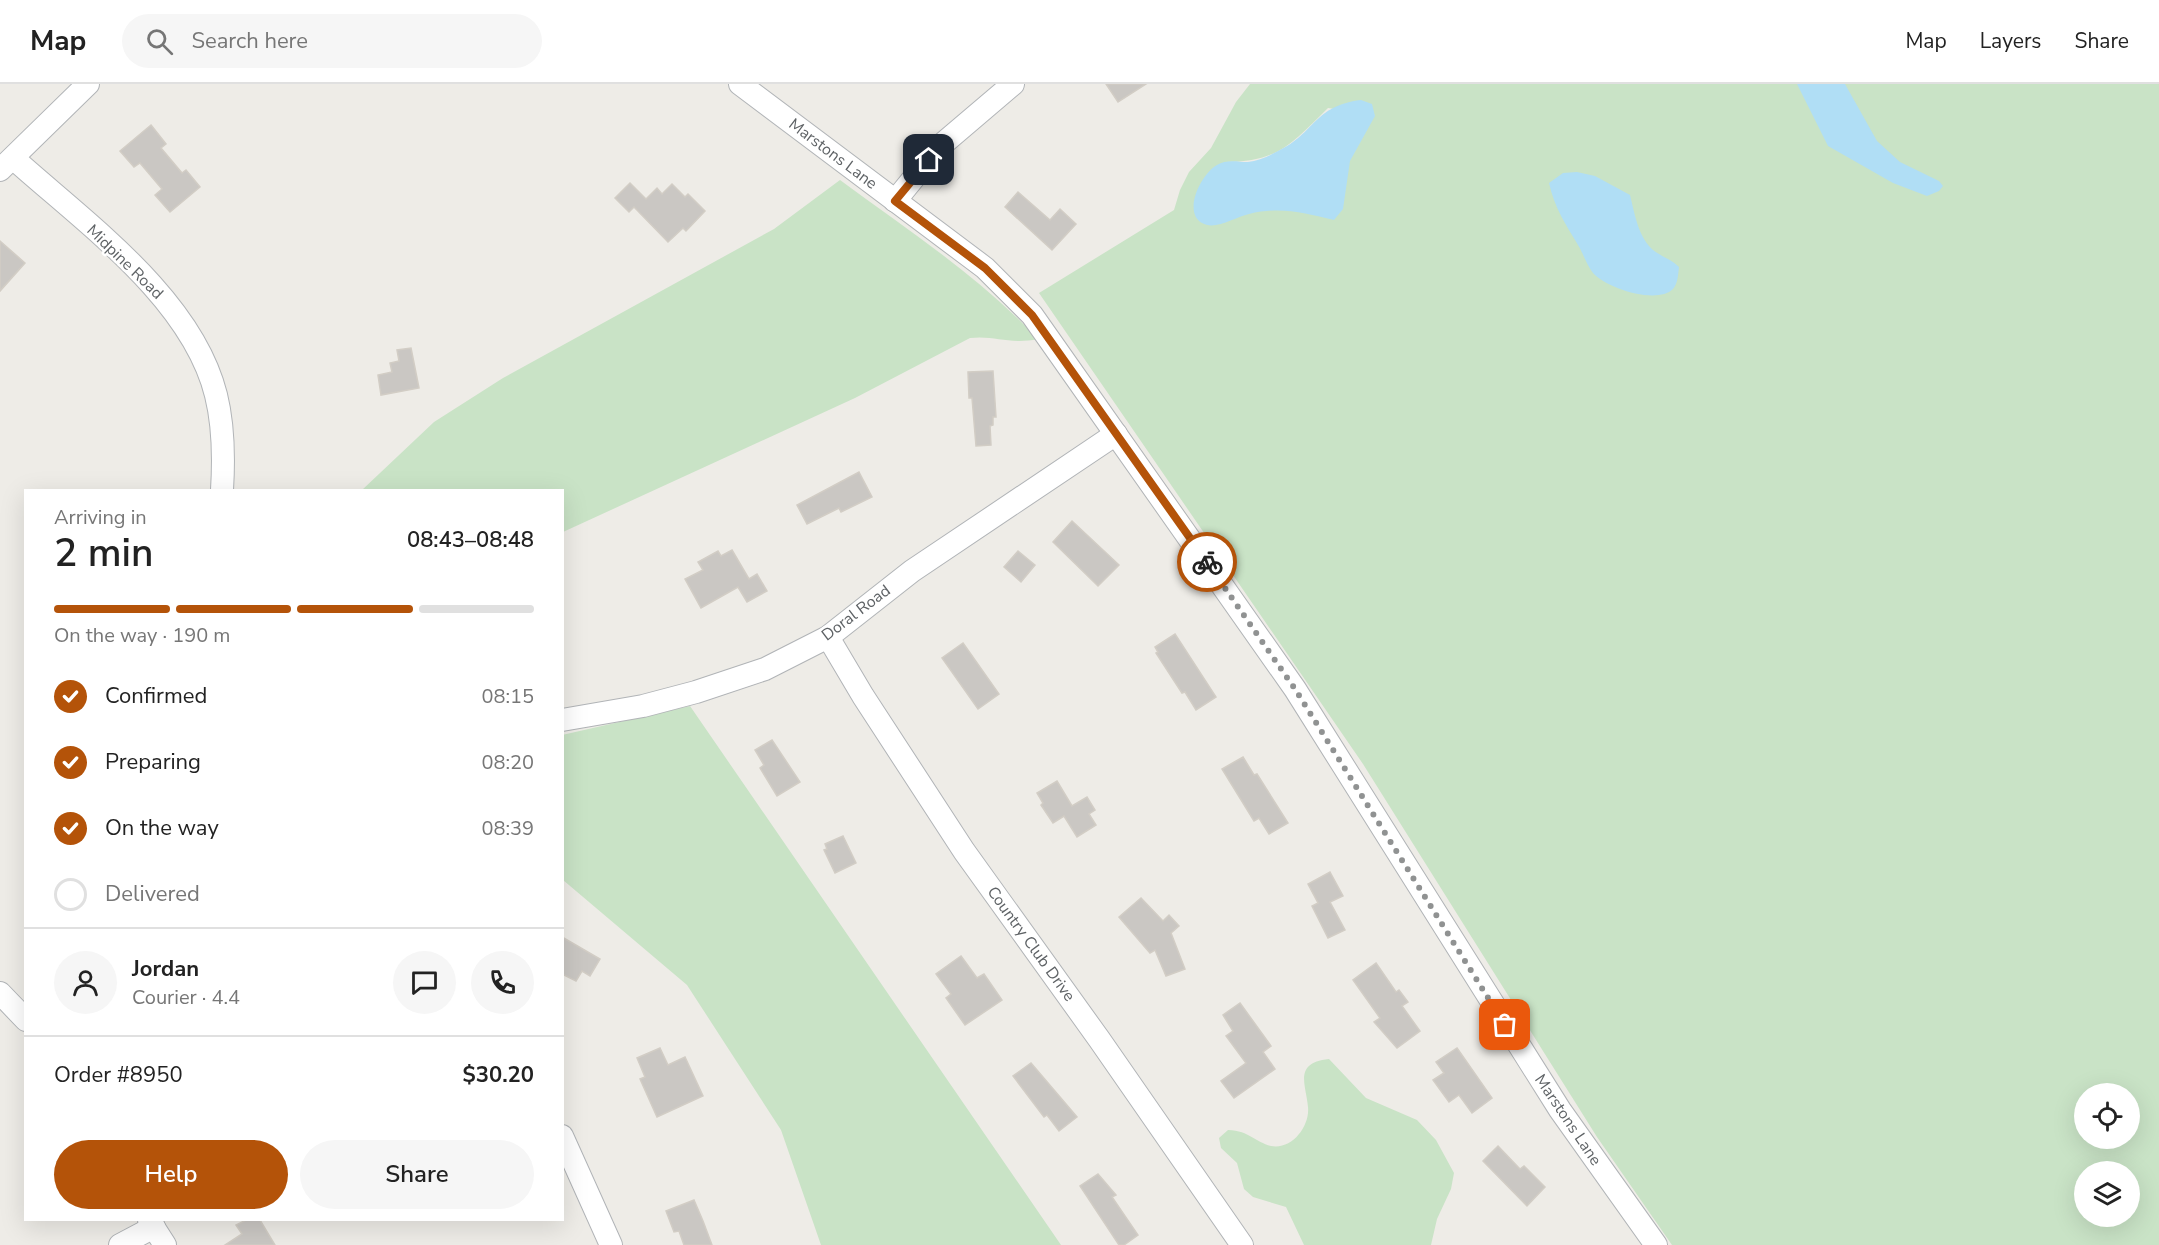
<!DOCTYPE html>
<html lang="en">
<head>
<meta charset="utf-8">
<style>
  body { margin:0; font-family:"Nunito Sans",sans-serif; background:#f6f6f6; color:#222; height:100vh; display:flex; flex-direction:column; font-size:22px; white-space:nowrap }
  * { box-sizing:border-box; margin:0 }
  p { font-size:20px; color:#767676 }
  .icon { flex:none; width:33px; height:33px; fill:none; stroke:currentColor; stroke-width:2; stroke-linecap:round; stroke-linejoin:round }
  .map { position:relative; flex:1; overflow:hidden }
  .side { position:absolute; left:24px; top:405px; width:540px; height:732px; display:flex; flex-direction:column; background:#fff; border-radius:0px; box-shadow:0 6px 24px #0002 }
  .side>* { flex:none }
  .fabs { position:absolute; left:2074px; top:999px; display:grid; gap:12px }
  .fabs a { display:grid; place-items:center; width:66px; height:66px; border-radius:50%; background:#fff; box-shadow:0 6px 24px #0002; font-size:30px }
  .pin { position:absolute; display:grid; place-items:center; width:51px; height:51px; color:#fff; margin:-26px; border-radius:12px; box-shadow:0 3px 9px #0006 }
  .courier { position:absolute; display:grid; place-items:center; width:60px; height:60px; margin:-30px; border:4px solid #b45309; border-radius:50%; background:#fff; color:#222; box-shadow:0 2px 8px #0007 }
  .headline em { font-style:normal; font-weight:600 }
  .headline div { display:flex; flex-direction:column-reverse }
  .headline { display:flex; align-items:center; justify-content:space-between; height:102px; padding:0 30px }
  h1 { font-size:39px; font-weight:600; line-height:45px }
  .bar { display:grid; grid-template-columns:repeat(4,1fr); gap:9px 6px; align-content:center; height:72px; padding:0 30px }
  .bar i { height:8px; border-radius:4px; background:#e0e0e0 }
  .bar .selected { background:#b45309 }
  .bar p { grid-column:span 4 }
  .line { display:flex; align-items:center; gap:15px; padding:0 30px; border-top:2px solid #e0e0e0 }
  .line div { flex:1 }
  .round { display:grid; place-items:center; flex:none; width:63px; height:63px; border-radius:32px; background:#f6f6f6 }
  ol { padding:0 30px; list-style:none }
  li { display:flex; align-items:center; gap:18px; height:66px }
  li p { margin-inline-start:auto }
  li .icon { padding:6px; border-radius:50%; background:#b45309; color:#fff; stroke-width:4 }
  li:last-child { color:#767676 }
  li i { width:33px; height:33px; border:3px solid #e0e0e0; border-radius:50% }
  .action { display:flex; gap:12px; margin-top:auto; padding:12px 30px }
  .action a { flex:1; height:69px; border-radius:36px; background:#b45309; color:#fff; font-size:24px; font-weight:600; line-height:69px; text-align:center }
  .action a+a { background:#f6f6f6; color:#222 }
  header { display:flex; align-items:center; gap:36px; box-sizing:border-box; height:84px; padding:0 30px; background:#fff; border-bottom:2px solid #e0e0e0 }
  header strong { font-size:28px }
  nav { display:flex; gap:33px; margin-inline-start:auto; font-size:21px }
  .search { width:420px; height:54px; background:#f6f6f6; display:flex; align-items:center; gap:15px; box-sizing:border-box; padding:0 21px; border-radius:33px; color:#767676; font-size:22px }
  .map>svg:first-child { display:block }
  .green { fill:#c9e3c6; fill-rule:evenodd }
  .water { fill:#b0def5 }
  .building { fill:#cac7c3; stroke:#d2cdc5; stroke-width:1.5 }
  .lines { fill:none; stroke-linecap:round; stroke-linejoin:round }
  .minor-casing { stroke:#b1b4b7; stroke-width:24 }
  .minor { stroke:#fff; stroke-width:22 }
  .done { stroke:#909292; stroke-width:6; stroke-dasharray:0 10.8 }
  .route { stroke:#b45309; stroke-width:8 }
  .labels { text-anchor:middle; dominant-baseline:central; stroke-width:5; stroke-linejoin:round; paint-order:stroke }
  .street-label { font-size:16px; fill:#5e6265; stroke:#fff }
</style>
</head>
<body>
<header>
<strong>Map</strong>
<div class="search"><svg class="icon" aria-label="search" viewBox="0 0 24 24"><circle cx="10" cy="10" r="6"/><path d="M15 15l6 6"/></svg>Search here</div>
<nav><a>Map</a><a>Layers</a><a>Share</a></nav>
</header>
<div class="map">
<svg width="2159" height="1161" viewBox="0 0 2159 1161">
  <rect width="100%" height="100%" fill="#eeece7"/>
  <g class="green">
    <path d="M1250,0H2159V1161H1672L1597,1053L1363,680L1039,209L1174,126L1180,106L1189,88L1211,64L1236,18ZM1328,24L1375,31L1195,116L1225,78C1279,78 1292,59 1328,24ZM2085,1010H2130V1054H2085ZM2085,1088H2130V1132H2085Z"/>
    <path d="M840,96C908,146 980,193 1038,255C1010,261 995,251 970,254L855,314L563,448L562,406H362L434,338L503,294L774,145Z"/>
    <path d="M690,622L1061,1161H821L781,1046L687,901L563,796L562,651Z"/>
    <path d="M1329,975L1366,1014L1417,1036L1436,1056L1454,1089L1451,1105L1437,1135L1431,1161H1304L1286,1123L1253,1113L1244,1105L1237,1079L1221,1064L1219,1054L1228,1046C1250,1047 1255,1058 1271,1062C1292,1066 1310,1042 1308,1023C1306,1000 1293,979 1329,975Z"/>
  </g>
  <g class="water">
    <path d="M1797,0H1845L1877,57L1900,78L1939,97L1943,102L1939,107L1927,112L1893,99L1828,62Z"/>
    <path d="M1361,16L1372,20L1375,32L1350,77L1343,125L1334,136C1305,129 1280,122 1249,130C1235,133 1215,147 1202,139C1182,127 1202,89 1217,81C1226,75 1238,78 1248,78C1258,77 1269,72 1278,67C1316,49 1313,22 1361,16Z"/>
    <path d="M1577,88L1595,92L1630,111C1635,131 1639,159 1659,170C1667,175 1672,176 1679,183C1678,191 1678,199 1673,205C1657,221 1606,204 1593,189C1586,180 1584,171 1578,161C1565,139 1555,125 1549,99L1563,89Z"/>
  </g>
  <g class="building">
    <path d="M1106,0H1146L1118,18Z"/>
    <path d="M151,41L166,60L161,64L182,89L186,86L200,103L170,128L155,111L162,105L140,79L134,83L120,67Z"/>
    <path d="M630,99L646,115L657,104L662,110L672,100L685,113L688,110L705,127L686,147L683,144L668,158L634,123L629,128L615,114Z"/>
    <path d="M1018,108L1050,136L1060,125L1076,140L1052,166L1005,123Z"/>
    <path d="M0,157L25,179L0,207Z"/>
    <path d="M411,264L419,304L381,311L378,291L392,288L390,279L399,277L397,266Z"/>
    <path d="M993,287L996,333H993V341L990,342L991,361L976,362L972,314H969L968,288Z"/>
    <path d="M859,388L872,413L841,428L839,424L807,440L797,421Z"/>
    <path d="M1072,437L1119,481L1098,502L1053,458Z"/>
    <path d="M732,466L749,495L757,490L767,507L747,518L738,503L701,524L685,495L703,486L698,478L718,467L721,472Z"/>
    <path d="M1018,467L1035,481L1021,498L1004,483Z"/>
    <path d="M1175,550L1216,613L1196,626L1185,608L1182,609L1156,569L1158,568L1155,563Z"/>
    <path d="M963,559L999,610L978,625L942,574Z"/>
    <path d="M772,656L800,698L777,712L760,684L764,681L755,666Z"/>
    <path d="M1243,673L1254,691L1257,690L1288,739L1269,750L1259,734L1254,737L1222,685Z"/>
    <path d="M1057,697L1072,722L1087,713L1095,726L1089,730L1096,741L1077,753L1064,732L1053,739L1041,721L1043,719L1037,709Z"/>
    <path d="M843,752L856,779L835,789L824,766L827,765L825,760Z"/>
    <path d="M1330,788L1343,812L1330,818L1345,846L1328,854L1312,822L1318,819L1308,800Z"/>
    <path d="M1141,814L1163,837L1169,831L1179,842L1171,849L1185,885L1166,892L1155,866L1150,869L1119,833Z"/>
    <path d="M562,853L600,875L590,892L582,887L576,897L562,890Z"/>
    <path d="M961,872L977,894L984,890L1002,916L965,941L946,914L951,910L936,890Z"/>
    <path d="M1376,879L1396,908L1399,906L1408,918L1402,922L1420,947L1397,964L1374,938L1380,934L1353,896Z"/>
    <path d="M1240,919L1271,962L1263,968L1275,985L1234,1014L1221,997L1246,979L1226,952L1233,947L1223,931Z"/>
    <path d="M660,964L668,981L685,973L703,1012L657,1033L640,995L645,993L637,974Z"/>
    <path d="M1457,964L1492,1014L1472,1029L1459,1011L1449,1018L1433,996L1444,989L1436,978Z"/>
    <path d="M1031,979L1077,1033L1059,1047L1047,1031L1044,1033L1013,992Z"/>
    <path d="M1498,1062L1520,1085L1524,1082L1545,1103L1527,1122L1483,1077Z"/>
    <path d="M1098,1090L1116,1111L1112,1113L1138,1151L1124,1161H1119L1080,1102Z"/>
    <path d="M694,1116L703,1137L712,1161H684L679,1147L674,1148L666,1127Z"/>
    <path d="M246,1136H260L275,1161H225L242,1150L236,1141Z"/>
  </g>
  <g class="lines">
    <defs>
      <g id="minor">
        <path d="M740,0L985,184L1032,231L1295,605L1560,1026L1656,1161"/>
        <path d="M13,74C84,138 192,214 216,311C224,343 224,374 222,406"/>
        <path d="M0,86L88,0"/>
        <path d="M895,117L939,63L1013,0"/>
        <path d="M828,553L863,612L964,767L1099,955L1242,1161"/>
        <path d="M562,636L643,622L696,608L765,585L828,553L912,487L1116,350"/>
        <path d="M0,909L26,936"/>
        <path d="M562,1052L611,1161"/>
        <path d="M149,1136L165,1161"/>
        <path d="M120,1161L154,1143"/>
      </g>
    </defs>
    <use href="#minor" class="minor-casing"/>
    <use href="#minor" class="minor"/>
  </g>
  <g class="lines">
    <path class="done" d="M1207,478L1295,605L1505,941"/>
    <path class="route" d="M929,76L895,117L985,184L1032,231L1207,478"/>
  </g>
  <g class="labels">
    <g class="street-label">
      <text transform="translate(833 70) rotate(37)">Marstons Lane</text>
      <text transform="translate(125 178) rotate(44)">Midpine Road</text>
      <text transform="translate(856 529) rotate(-37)">Doral Road</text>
      <text transform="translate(1031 860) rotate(54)">Country Club Drive</text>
      <text transform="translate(1568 1036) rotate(56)">Marstons Lane</text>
    </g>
  </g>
</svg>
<div class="fabs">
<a><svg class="icon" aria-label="locate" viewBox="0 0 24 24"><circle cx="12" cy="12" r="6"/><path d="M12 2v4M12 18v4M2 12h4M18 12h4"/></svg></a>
<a><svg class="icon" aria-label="layers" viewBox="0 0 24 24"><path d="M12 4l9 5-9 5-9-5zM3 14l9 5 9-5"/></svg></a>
</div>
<div class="pin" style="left:1505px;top:941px;background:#ea580c"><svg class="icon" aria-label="bag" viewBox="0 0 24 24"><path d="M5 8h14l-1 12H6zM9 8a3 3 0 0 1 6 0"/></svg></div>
<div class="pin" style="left:929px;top:76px;background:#1f2937"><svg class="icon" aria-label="home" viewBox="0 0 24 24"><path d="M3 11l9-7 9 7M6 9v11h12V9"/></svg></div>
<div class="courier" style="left:1207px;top:478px"><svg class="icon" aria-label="bike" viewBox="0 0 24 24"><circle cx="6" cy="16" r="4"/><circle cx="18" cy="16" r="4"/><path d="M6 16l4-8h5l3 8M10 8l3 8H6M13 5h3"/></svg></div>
<section class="side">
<div class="headline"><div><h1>2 min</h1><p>Arriving in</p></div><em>08:43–08:48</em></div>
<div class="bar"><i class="selected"></i><i class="selected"></i><i class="selected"></i><i></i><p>On the way · 190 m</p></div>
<ol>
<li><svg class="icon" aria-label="check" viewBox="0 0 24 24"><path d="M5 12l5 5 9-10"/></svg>Confirmed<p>08:15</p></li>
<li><svg class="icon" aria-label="check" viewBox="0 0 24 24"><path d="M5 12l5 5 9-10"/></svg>Preparing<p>08:20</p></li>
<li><svg class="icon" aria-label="check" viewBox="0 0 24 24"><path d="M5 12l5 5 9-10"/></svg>On the way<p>08:39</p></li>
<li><i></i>Delivered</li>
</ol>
<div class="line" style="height:108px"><a class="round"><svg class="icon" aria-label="person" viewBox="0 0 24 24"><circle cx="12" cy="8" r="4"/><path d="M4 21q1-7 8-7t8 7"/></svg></a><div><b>Jordan</b><p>Courier · 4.4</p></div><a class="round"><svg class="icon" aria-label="chat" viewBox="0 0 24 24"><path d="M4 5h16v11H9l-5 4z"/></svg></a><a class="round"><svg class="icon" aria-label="phone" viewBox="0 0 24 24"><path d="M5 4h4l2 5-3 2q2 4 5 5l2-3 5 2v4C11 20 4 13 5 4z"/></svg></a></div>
<div class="line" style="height:78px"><div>Order #8950</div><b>$30.20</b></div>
<div class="action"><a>Help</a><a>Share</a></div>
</section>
</div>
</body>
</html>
